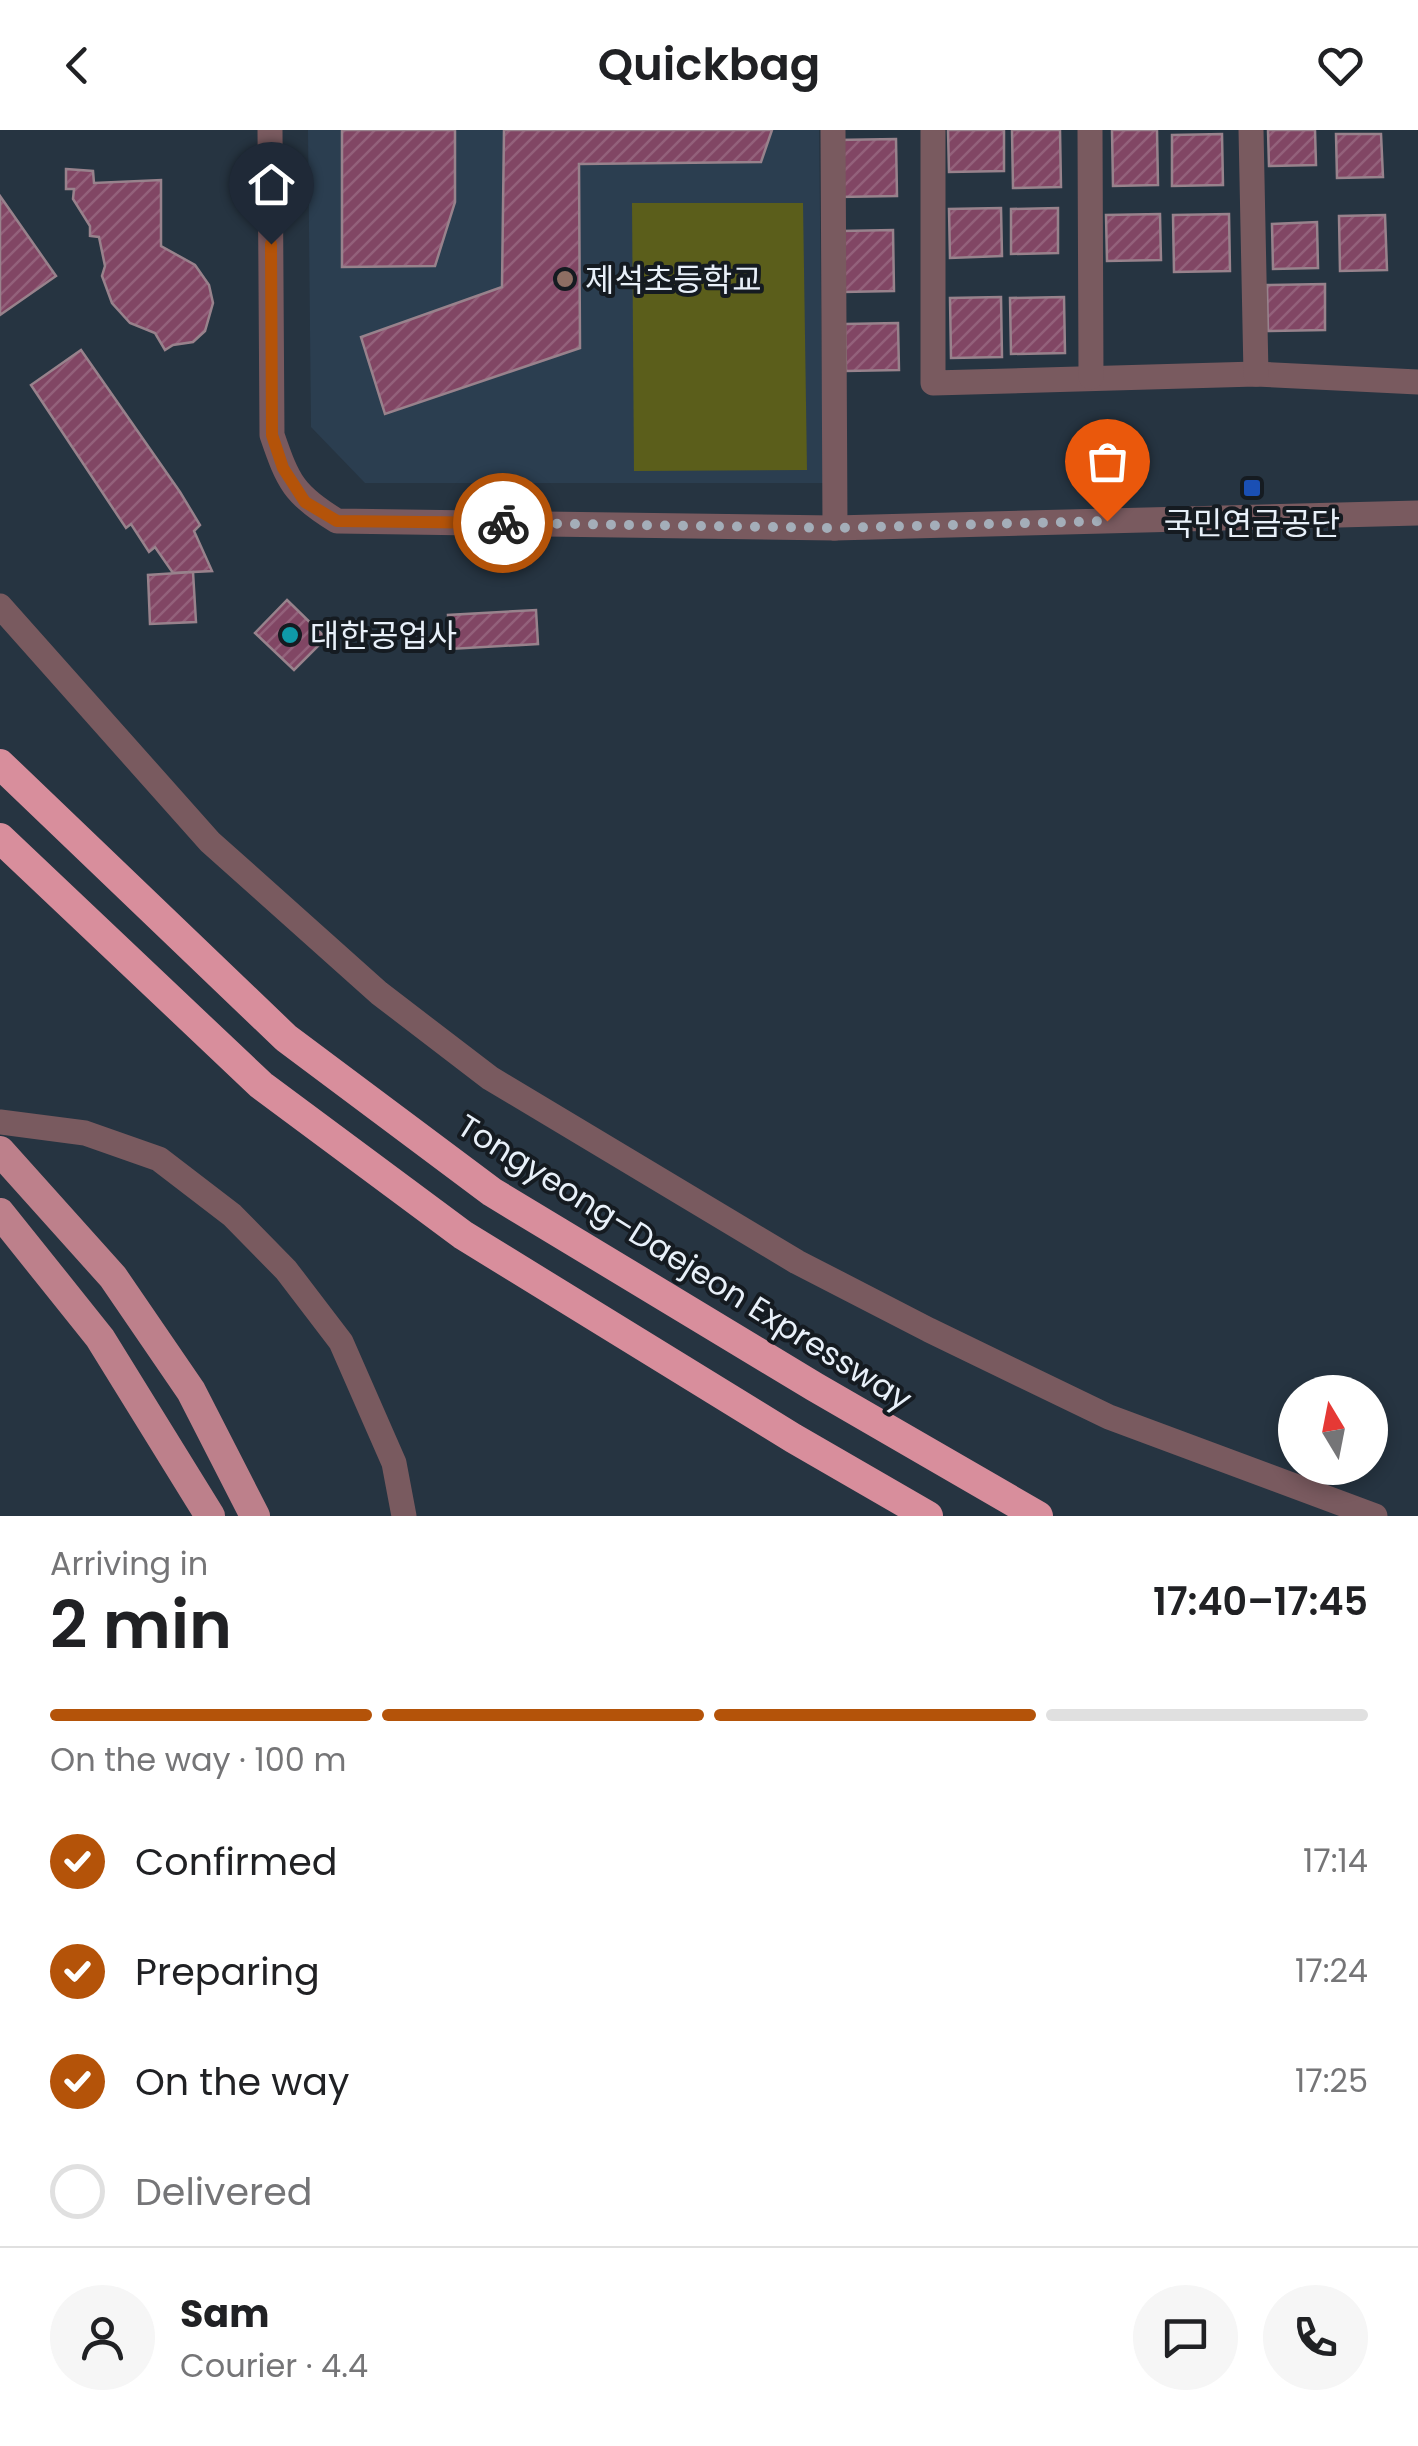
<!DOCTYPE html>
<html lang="en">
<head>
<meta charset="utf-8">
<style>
  body { margin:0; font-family:Poppins,"Noto Sans KR",sans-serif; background:#f6f6f6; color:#202124; height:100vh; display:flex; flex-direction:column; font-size:38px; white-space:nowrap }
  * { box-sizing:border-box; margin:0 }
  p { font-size:32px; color:#757577 }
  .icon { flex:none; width:55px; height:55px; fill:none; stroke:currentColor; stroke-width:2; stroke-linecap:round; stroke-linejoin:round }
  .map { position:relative; height:1386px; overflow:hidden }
  .panel { display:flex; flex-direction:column; background:#fff; flex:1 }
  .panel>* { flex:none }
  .needle { width:65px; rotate:350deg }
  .controls { position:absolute; left:1278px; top:1245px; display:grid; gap:20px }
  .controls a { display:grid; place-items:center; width:110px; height:110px; border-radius:50%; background:#fff; box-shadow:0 5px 15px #0003; font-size:50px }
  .pin { position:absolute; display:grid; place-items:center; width:85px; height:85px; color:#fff; margin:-102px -42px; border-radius:50% 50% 50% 0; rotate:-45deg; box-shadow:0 0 10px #0007 }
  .pin .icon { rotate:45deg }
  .courier { position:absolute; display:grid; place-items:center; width:100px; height:100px; margin:-50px; border:8px solid #b45309; border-radius:50%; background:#fff; color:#222; box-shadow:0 2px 12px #0007 }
  .summary em { font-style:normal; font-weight:600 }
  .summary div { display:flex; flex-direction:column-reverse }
  .summary { display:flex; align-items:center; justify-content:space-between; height:170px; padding:0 50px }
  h1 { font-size:65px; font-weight:600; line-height:75px }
  .bar { display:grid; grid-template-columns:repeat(4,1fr); gap:15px 10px; align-content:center; height:120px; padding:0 50px }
  .bar i { height:12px; border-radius:8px; background:#e0e0e0 }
  .bar .current { background:#b45309 }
  .bar p { grid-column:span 4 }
  .line { display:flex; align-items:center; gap:25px; padding:0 50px; border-top:2px solid #e0e0e0 }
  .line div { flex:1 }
  .round { display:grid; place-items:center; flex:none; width:105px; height:105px; border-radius:52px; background:#f6f6f6 }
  ol { padding:0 50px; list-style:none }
  li { display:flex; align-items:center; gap:30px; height:110px }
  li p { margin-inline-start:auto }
  li .icon { padding:10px; border-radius:50%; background:#b45309; color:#fff; stroke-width:4 }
  li:last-child { color:#757577 }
  li i { width:55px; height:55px; border:5px solid #e0e0e0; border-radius:50% }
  header { display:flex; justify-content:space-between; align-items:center; height:130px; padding:0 50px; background:#fff; font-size:45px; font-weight:600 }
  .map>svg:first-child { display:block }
  .built { fill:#2b3e50 }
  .garden { fill:#5b5e1b }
  .building { fill:url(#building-hatch); stroke:#98828c; stroke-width:2.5 }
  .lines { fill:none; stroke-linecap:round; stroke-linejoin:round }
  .street { stroke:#795a5f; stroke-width:25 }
  .primary { stroke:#bd808b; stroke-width:30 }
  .highway { stroke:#d88e9c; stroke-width:30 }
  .done { stroke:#a4aeb9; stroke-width:10; stroke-dasharray:0 18 }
  .route { stroke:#b45309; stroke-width:12 }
  .education-dot { fill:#8d6e63; stroke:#151b21; stroke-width:4 }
  .transit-dot { fill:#1a4fb4; stroke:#151b21; stroke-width:4 }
  .culture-dot { fill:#0f9aa8; stroke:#151b21; stroke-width:4 }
  .labels { text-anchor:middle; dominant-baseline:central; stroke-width:8; stroke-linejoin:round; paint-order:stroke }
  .poi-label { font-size:32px; fill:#e8f0f9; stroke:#151b21; text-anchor:start }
  .street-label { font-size:32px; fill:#e8f0f9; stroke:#151b21 }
</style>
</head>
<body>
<header><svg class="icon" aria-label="back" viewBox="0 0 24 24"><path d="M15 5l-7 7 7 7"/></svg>Quickbag<svg class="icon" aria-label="heart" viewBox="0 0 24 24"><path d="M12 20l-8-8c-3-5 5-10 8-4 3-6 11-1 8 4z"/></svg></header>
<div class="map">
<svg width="1418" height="1386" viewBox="0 0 1418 1386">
  <defs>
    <pattern id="building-hatch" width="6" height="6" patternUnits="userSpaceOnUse" patternTransform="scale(2.5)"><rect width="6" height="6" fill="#814664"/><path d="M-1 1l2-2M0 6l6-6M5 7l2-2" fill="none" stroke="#93617b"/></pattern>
  </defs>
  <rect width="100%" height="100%" fill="#263441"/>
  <path class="built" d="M308,0H819L823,353H365L311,297Z"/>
  <path class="garden" d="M632,73H803L807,340L634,341Z"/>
  <g class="building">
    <path d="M342,0H455V72L435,136L342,137Z"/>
    <path d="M504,0H772L761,32L579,34L580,218L385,284L361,207L502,157Z"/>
    <path d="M948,0H1004V41L949,42Z"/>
    <path d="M1012,0H1060L1061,57L1013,58Z"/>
    <path d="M1112,0H1157L1158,55L1113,56Z"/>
    <path d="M1268,0H1315L1316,35L1269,36Z"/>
    <path d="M1222,4L1223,55L1172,56V5Z"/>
    <path d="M1336,4H1381L1383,47L1337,48Z"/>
    <path d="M896,9L897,66L838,67L836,10Z"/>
    <path d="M66,39L93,41L94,53L161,50V116L195,135L209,155L213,173L205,201L193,212L173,215L165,220L155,203L130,193L112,173L102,146L105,136L99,107L90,106V96L73,69L74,59H66Z"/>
    <path d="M0,66L56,146L0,185Z"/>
    <path d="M1001,78L1002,126L950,128L949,79Z"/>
    <path d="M1058,78V123L1011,124V79Z"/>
    <path d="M1160,84L1161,130L1107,131L1106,85Z"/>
    <path d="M1229,84L1230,141L1174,142L1173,85Z"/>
    <path d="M1385,85L1387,140L1340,141L1339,86Z"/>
    <path d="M1317,92L1318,138L1273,139L1272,94Z"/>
    <path d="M893,100L894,161L843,162L842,101Z"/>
    <path d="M1325,154V200L1268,201L1267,155Z"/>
    <path d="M1001,167L1002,227L951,228L950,168Z"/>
    <path d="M1064,167L1065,223L1011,224L1010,168Z"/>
    <path d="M898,193L899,240L846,241L845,194Z"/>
    <path d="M81,220L180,362L200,395L194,401L212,441L173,443L155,417L149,422L131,394L126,398L31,255Z"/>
    <path d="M193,442L196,492L150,494L148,445Z"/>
    <path d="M287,470L326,508L294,540L255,503Z"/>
    <path d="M536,480L538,514L450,519L448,485Z"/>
  </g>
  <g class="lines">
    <g class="street">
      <path d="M270,0L272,305C288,352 294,365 337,391L835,398L1418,383"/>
      <path d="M833,0L835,398"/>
      <path d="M933,0V253L1256,244L1418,252"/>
      <path d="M1090,0L1091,247"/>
      <path d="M1251,0L1256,244"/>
      <path d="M0,476L210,712L379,863L490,948L797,1132L929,1200L1109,1287L1375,1386"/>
      <path d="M0,992L85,1003L159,1029L232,1085L286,1140L341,1212L394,1333L404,1386"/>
    </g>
    <g class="primary">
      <path d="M0,1021L113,1147L191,1261L255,1386"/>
      <path d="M0,1083L100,1208L210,1386"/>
    </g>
    <g class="highway">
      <path d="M0,634L286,908L492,1062L815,1257L1038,1386"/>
      <path d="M0,708L261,955L463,1105L793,1308L928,1386"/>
    </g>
  </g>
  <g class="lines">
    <path class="done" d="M503,393L835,398L1107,391"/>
    <path class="route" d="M271,114L272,305L283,338L305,372L337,391L503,393"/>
  </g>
  <circle class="education-dot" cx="565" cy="149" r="10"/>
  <rect class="transit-dot" x="1242" y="348" width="20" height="20" rx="5"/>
  <circle class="culture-dot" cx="290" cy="505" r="10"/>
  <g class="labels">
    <g class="poi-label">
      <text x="585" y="149">제석초등학교</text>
      <text x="1252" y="393" text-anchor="middle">국민연금공단</text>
      <text x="310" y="505">대한공업사</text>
    </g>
    <g class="street-label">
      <text transform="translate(685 1132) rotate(32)">Tongyeong–Daejeon Expressway</text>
    </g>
  </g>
</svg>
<div class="controls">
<a><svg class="needle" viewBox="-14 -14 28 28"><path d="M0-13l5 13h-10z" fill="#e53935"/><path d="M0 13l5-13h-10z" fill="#757577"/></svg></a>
</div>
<div class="pin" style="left:1107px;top:391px;background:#ea580c"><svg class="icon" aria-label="bag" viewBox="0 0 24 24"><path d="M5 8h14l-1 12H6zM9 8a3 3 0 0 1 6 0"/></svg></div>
<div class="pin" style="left:271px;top:114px;background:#1f2937"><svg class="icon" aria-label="home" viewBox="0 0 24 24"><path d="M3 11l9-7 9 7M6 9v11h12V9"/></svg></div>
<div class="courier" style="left:503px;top:393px"><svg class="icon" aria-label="bike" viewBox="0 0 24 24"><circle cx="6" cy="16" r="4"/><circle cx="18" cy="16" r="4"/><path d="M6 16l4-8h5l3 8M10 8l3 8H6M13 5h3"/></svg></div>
</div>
<section class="panel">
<div class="summary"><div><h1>2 min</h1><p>Arriving in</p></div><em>17:40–17:45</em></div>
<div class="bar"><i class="current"></i><i class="current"></i><i class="current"></i><i></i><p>On the way · 100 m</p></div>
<ol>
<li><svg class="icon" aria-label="check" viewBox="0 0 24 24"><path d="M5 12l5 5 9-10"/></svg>Confirmed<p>17:14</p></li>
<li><svg class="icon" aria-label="check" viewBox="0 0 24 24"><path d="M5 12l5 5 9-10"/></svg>Preparing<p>17:24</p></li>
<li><svg class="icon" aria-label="check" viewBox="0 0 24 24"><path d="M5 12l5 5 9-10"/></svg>On the way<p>17:25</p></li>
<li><i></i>Delivered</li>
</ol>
<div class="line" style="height:180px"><a class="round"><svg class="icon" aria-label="person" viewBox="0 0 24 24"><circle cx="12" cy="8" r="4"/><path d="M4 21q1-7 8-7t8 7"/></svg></a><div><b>Sam</b><p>Courier · 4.4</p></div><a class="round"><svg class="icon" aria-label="chat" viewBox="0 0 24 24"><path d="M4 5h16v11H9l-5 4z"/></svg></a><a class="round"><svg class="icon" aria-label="phone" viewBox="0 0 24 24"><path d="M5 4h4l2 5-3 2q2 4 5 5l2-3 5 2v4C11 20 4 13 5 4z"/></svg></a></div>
</section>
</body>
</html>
